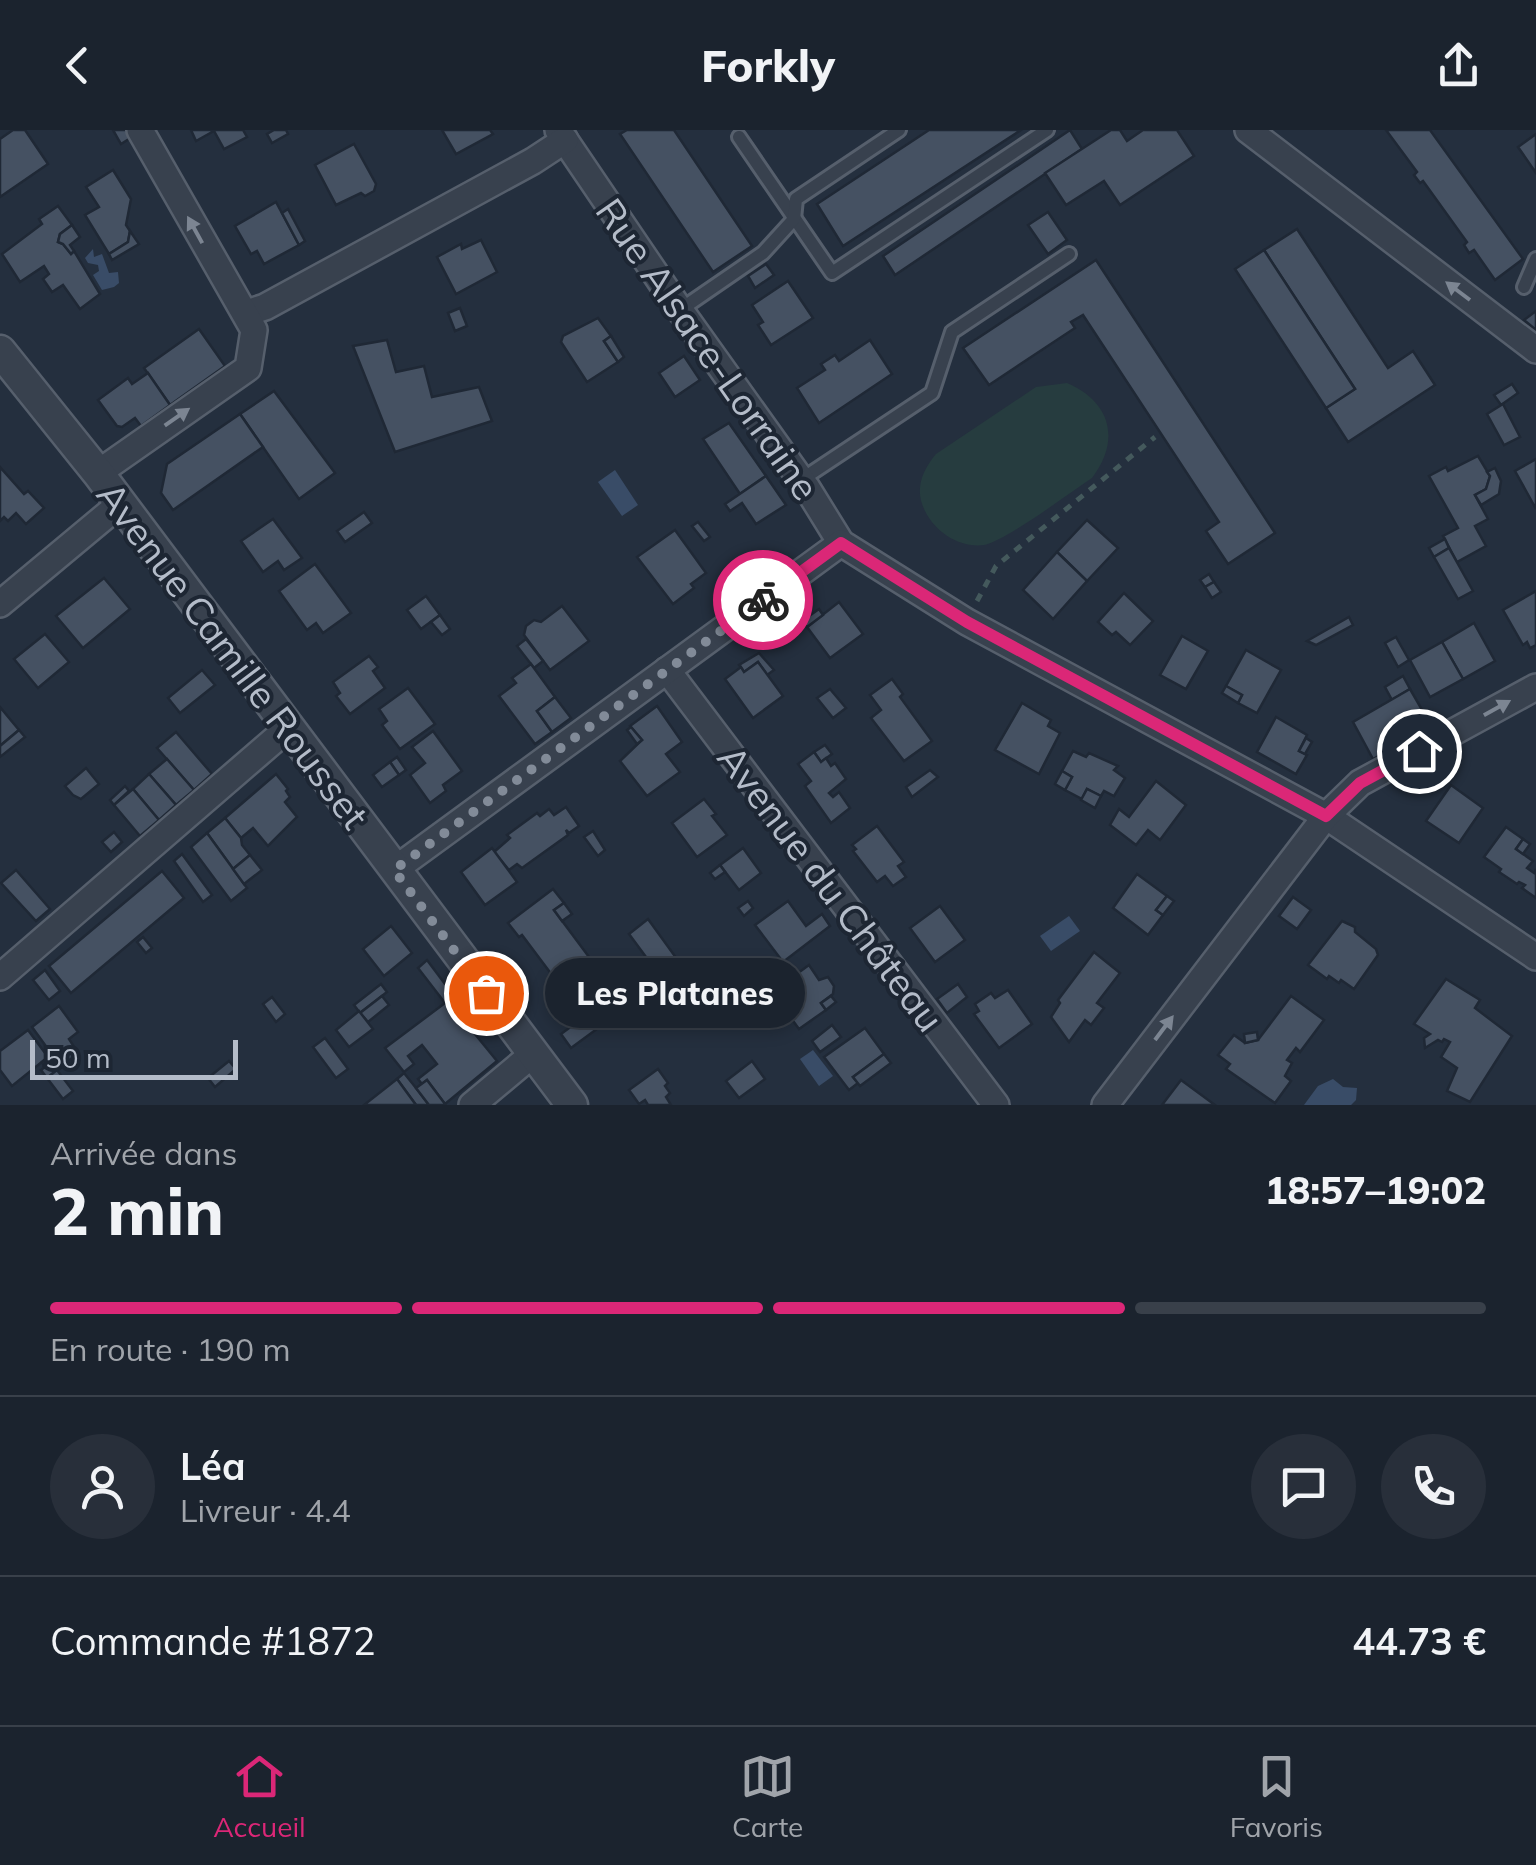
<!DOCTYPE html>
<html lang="fr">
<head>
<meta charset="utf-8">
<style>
  body { margin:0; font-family:Mulish,sans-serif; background:#282f3a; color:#f1f3f6; height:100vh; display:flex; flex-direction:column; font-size:38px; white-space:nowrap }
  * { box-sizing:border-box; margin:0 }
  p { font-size:32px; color:#a0a4aa }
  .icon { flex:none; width:55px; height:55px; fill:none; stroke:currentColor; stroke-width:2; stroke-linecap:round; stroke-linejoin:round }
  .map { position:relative; height:975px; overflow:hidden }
  .drawer { display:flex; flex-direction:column; background:#1b232e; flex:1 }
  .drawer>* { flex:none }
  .scale { position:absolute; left:30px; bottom:25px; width:208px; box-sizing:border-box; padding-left:10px; border:5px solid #b4bcc9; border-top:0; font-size:28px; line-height:35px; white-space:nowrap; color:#b4bcc9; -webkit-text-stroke:8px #1d2633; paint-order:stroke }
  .pin { position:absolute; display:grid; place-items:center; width:85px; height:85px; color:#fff; margin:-42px; border:5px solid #fff; border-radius:50%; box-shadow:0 2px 10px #0007 }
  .courier { position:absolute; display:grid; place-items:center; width:100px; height:100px; margin:-50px; border:8px solid #db2777; border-radius:50%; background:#fff; color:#222; box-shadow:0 2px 12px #0007 }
  .bubble { position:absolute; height:70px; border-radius:35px; background:#1b232e; box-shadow:0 5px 15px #0003,0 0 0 2px #39404a; font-size:32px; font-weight:800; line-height:70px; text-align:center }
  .headline em { font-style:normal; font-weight:800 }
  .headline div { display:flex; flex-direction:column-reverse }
  .headline { display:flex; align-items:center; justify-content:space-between; height:170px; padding:0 50px }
  h1 { font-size:65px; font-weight:800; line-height:75px }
  .bar { display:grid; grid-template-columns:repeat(4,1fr); gap:15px 10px; align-content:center; height:120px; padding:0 50px }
  .bar i { height:12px; border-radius:8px; background:#39404a }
  .bar .selected { background:#db2777 }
  .bar p { grid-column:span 4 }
  .line { display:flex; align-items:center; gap:25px; padding:0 50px; border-top:2px solid #39404a }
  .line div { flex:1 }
  .round { display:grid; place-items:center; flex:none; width:105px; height:105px; border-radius:52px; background:#282f3a }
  header { display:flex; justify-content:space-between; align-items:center; height:130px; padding:0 50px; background:#1b232e; font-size:45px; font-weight:800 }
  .tabs { display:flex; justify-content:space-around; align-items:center; height:140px; border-top:2px solid #39404a; background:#1b232e; font-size:28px; color:#a0a4aa }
  .tabs a { display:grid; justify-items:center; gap:5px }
  .tabs .selected { color:#db2777 }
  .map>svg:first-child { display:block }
  .green { fill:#263c3f }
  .water { fill:#394c67 }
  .building { fill:#455162; stroke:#1f2835; stroke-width:2.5 }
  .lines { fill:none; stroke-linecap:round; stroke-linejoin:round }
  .service-casing { stroke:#565f6c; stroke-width:18 }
  .minor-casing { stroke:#565f6c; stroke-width:30 }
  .tertiary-casing { stroke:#565f6c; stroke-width:35 }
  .path { stroke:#44595c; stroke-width:5; stroke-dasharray:8 8; stroke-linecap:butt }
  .service { stroke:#38414e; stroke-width:12 }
  .minor { stroke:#38414e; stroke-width:25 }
  .tertiary { stroke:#38414e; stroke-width:30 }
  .oneway { fill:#7c8592 }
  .done { stroke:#828b98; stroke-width:10; stroke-dasharray:0 18 }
  .route { stroke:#db2777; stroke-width:12 }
  .labels { text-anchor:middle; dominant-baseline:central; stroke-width:8; stroke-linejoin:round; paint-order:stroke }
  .street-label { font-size:38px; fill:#b4bcc9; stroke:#1d2633 }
</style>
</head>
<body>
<header><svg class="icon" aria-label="back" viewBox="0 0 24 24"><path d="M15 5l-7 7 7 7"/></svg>Forkly<svg class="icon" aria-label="share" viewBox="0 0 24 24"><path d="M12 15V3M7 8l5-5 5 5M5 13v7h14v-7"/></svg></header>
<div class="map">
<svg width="1536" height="975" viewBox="0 0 1536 975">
  <rect width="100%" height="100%" fill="#242f3e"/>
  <path class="green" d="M1067,253C1111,272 1121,310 1092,348C1069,363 1006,411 984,415C960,418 936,403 925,381C914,360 922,341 936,324L1036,257Z"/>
  <g class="water">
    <path d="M93,119L94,127L102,124L109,143L118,142L119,153L114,157L102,160L93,145L99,141L98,135L88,133L85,128Z"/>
    <path d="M615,340L638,375L622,386L598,352Z"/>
    <path d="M1069,786L1080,801L1051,821L1040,806Z"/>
    <path d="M813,920L833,946L819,956L800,929Z"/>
    <path d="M1333,949L1343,957L1357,958L1356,970L1351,975H1304L1318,956Z"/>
  </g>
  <g class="building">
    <path d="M13,0H25L48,34L0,67V9Z"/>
    <path d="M113,0H128L132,7L121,14Z"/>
    <path d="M191,0H243L247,7L224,19L214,1L196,11Z"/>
    <path d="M274,0H286L288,4L272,13L267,4Z"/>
    <path d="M442,0H490L493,4L456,24Z"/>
    <path d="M627,0H674L752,116L713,142L620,4Z"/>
    <path d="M929,0H1021L843,116L817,74Z"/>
    <path d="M1070,0L1082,19L895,145L883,126Z"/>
    <path d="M1111,0H1120L1127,11L1143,0H1177L1194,26L1120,75L1104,51L1066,75L1045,43Z"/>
    <path d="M1386,0H1430L1523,129L1495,150L1474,120L1469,123L1464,115L1467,112L1423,51L1420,53L1414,45L1417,42Z"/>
    <path d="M1536,4V43L1518,17Z"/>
    <path d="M354,14L376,54L374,61L365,66L361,63L336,75L315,35Z"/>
    <path d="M113,40L131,69L126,95L130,101L128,112L109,124L85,85L99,77L86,57Z"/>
    <path d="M276,72L299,115L264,134L257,121L251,124L235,96Z"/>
    <path d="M58,76L72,95L60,104L58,112L63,114L71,124L74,121L100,164L80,179L63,155L52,162L43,149L49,144L44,136L20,152L2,124L42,94L39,89Z"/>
    <path d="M288,79L305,111L299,115L282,83Z"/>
    <path d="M1048,82L1067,110L1048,124L1028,95Z"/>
    <path d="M72,95L80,107L70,115L74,121L71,124L63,114L58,112L60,104Z"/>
    <path d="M1297,99L1388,238L1413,221L1435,255L1348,312L1326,278L1355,259L1264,120Z"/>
    <path d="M130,101L139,114L112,130L109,124L128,112Z"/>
    <path d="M481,110L497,142L456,164L437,127L461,114L462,119Z"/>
    <path d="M1264,120L1355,259L1326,278L1235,139Z"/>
    <path d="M1096,130L1275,403L1228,434L1206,401L1219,392L1083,185L1071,192L1075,198L989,255L963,218Z"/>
    <path d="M766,134L774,145L755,158L748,146Z"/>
    <path d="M788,151L813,188L771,215L758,195L763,192L752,175Z"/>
    <path d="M460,178L467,196L455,201L448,183Z"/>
    <path d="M1536,181V200L1524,190Z"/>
    <path d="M598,188L611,206L604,211L618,232L587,252L561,212L563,206Z"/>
    <path d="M199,199L225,236L170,275L144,238Z"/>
    <path d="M611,206L624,227L618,232L604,211Z"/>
    <path d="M387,210L396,242L424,236L432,267L479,257L492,291L395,322L353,216Z"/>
    <path d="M870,210L892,244L819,293L797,258L825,240L821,234L835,225L839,231Z"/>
    <path d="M684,226L700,250L675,267L659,243Z"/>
    <path d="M148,243L170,275L141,296L135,288L122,297L117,296L98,270L128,248L132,254Z"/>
    <path d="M1512,254L1518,263L1501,275L1494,265Z"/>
    <path d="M274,261L335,343L299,369L240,284Z"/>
    <path d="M1503,274L1520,307L1504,315L1487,284Z"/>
    <path d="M240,284L263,317L173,380L161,363L167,334Z"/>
    <path d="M729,293L766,346L740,364L703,309Z"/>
    <path d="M1478,326L1490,346L1486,359L1475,365L1488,389L1475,396L1486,416L1457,432L1443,406L1458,398L1429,346L1446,337L1448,341Z"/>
    <path d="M1536,329V379L1515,341Z"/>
    <path d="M0,337L24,364L28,361L44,378L26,394L16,383L8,391L4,387L0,391Z"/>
    <path d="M1495,338L1501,351L1499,364L1481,375L1475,365L1486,359L1490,346L1487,342Z"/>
    <path d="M766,346L786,375L756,394L742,373L730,381L725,374Z"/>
    <path d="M364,382L372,393L345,412L337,401Z"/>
    <path d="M273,389L302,428L284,440L278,431L263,442L241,411Z"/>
    <path d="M1087,390L1118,418L1087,451L1057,422Z"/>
    <path d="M698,392L710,407L704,411L692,396Z"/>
    <path d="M675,400L706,443L691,454L694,458L673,474L637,427Z"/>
    <path d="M1445,409L1449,418L1434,427L1429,418Z"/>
    <path d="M1449,418L1473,461L1458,469L1434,427Z"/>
    <path d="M1057,422L1087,451L1053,489L1023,460Z"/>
    <path d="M315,434L351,483L323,503L316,493L307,500L279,461Z"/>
    <path d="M1209,444L1214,452L1205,457L1200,450Z"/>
    <path d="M104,448L130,479L83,518L56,486Z"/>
    <path d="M1214,452L1221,462L1212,468L1205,457Z"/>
    <path d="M1536,461V515L1530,518L1527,512L1523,515L1503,480Z"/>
    <path d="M1124,463L1153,491L1130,515L1116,502L1112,505L1098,492Z"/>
    <path d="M426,466L440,485L421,499L407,480Z"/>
    <path d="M839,472L863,504L830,528L807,497Z"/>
    <path d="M562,476L589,511L550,540L524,505L526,496L534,490L541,492Z"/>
    <path d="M819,479L823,485L807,497L802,491Z"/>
    <path d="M440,485L450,499L442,505L431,492Z"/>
    <path d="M1349,487L1353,495L1316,515L1307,511Z"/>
    <path d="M1474,493L1495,531L1463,549L1442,512Z"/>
    <path d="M45,504L69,532L38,558L14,529Z"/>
    <path d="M1182,506L1208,521L1186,559L1160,545Z"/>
    <path d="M1396,507L1409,530L1398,537L1385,513Z"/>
    <path d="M526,509L543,531L534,538L517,516Z"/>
    <path d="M1442,512L1463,549L1430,567L1410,530Z"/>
    <path d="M1246,520L1281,540L1257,583L1238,573L1242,565L1226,556Z"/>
    <path d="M759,523L774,540L767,545L758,532L744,542L739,535Z"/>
    <path d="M369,526L378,537L373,541L385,558L350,584L336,566L340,563L333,552Z"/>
    <path d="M758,532L783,566L753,588L725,549L741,537L744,542Z"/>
    <path d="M531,534L555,567L537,581L552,602L535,614L499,566L516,553L512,548Z"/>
    <path d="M202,540L215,555L180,583L168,568Z"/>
    <path d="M1403,546L1410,559L1392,570L1385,557Z"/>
    <path d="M892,549L903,564L900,567L932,611L904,631L871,588L881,580L870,565Z"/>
    <path d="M1226,556L1242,565L1238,573L1222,563Z"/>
    <path d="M408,558L435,594L400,619L382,595L387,591L379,579Z"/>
    <path d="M830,559L846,578L833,588L817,568Z"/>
    <path d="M1410,559L1432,597L1373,629L1353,592Z"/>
    <path d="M555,567L571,588L552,602L537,581Z"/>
    <path d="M1022,573L1051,590L1048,596L1060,603L1039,644L995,620Z"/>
    <path d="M657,576L682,612L666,624L680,642L647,666L620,631L642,610L630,596Z"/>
    <path d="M0,577L19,600L0,616Z"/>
    <path d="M1276,587L1307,605L1299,621L1307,625L1296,644L1257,622Z"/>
    <path d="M631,597L642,610L637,614L627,600Z"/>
    <path d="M19,600L25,607L0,627V616Z"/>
    <path d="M433,601L462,641L443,655L446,661L430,673L410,645L425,633L412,617Z"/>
    <path d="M176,602L212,644L194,660L157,618Z"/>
    <path d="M1306,608L1312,612L1305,624L1299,621Z"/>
    <path d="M825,615L832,624L821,632L814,622Z"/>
    <path d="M1073,621L1086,627L1089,623L1118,636L1114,640L1125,648L1114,666L1104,661L1101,666L1087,659L1082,669L1065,660L1072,647L1062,641Z"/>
    <path d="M814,622L821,632L826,628L831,636L835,633L846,649L829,663L833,667L839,662L850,678L831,693L805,656L811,651L798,634Z"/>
    <path d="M397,627L406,640L399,645L390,632Z"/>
    <path d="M167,629L194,660L176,675L149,644Z"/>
    <path d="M390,632L399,645L382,657L373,645Z"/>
    <path d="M86,638L99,654L81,669L73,665L65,656Z"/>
    <path d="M930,640L938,647L912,667L906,657Z"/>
    <path d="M1062,641L1072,647L1065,660L1055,654Z"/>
    <path d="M149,644L176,675L159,690L133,659Z"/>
    <path d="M276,644L288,659L286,661L290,667L285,672L297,687L268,716L253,698L241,708L225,688Z"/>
    <path d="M1156,651L1186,675L1160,710L1148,700L1136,715L1110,695L1119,679L1129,687Z"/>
    <path d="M1451,655L1483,678L1459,713L1426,691Z"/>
    <path d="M125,656L129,661L114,675L110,670Z"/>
    <path d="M133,659L159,690L140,706L114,675Z"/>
    <path d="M1087,659L1101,666L1095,678L1081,670Z"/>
    <path d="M704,669L716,684L712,686L727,705L697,727L672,693Z"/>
    <path d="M566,677L579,696L569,703L566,700L568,705L522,738L517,734L509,740L494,722L510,708L507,705L537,683L540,686L549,679L554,685Z"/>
    <path d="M225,688L241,708L242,715L250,725L233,739L207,703Z"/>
    <path d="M877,696L904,732L898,736L906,747L893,756L885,746L877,752L853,721L856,719L852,715Z"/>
    <path d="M1506,697L1523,709L1516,719L1533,731L1527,738L1534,743L1536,739V768L1522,758L1525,755L1519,752L1517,754L1499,742L1501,739L1484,727Z"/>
    <path d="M593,701L605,720L598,726L584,707Z"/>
    <path d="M114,702L122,712L111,722L102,712Z"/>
    <path d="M207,703L247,758L231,771L191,717Z"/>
    <path d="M1523,709L1530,714L1523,724L1516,719Z"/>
    <path d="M492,718L517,752L485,775L461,742Z"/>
    <path d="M743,718L761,743L739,760L720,735Z"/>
    <path d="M182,724L212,765L203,772L174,731Z"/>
    <path d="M250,725L262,740L244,754L233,739Z"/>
    <path d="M720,735L725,742L715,749L710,743Z"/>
    <path d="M16,740L50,779L36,791L1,753Z"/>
    <path d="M162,741L184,768L71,863L49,836Z"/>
    <path d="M1137,744L1167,766L1156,780L1163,785L1148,805L1113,778Z"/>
    <path d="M553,759L564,773L554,780L592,831L568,849L563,843L555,849L522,805L519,807L508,793Z"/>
    <path d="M1167,766L1174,771L1163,785L1156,780Z"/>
    <path d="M1293,767L1311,780L1297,799L1279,786Z"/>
    <path d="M748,771L753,778L744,786L738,778Z"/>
    <path d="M788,771L806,796L822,784L830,796L783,832L755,795Z"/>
    <path d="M564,773L572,784L562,791L554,780Z"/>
    <path d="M940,776L965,810L935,832L910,798Z"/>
    <path d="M648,789L682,836L663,850L629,804Z"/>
    <path d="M1342,791L1355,797V802L1376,819L1378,825L1354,859L1341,850L1339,853L1329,846L1327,849L1308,835Z"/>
    <path d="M391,796L412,823L384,846L363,819Z"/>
    <path d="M143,807L152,818L146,823L137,812Z"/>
    <path d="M1094,822L1120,843L1097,873L1104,878L1091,895L1085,890L1069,912L1051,887L1060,873L1058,870Z"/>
    <path d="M427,830L454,866L448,871L497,931L445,974L427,950L422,954L418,949L437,934L422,915L408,926L414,934L404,942L385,918L445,873L418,838Z"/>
    <path d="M809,835L819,850L828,847L834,856L833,864L821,873L826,880L799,899L772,862Z"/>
    <path d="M682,836L686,841L641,874L638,869Z"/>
    <path d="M45,840L60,861L49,870L33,850Z"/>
    <path d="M1446,849L1480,870L1475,878L1512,906L1470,972L1447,961L1457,938L1441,927L1450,912L1444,909L1442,912L1438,910L1425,918L1424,908L1430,904L1414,894Z"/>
    <path d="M381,854L387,862L360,883L354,875Z"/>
    <path d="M958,854L967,867L947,883L937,869Z"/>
    <path d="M1008,860L1032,894L999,918L974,884L979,881L975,874L991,863L995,868Z"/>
    <path d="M382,866L389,875L368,892L360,883Z"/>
    <path d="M831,866L836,872L826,880L821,873Z"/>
    <path d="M1291,866L1324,890L1300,922L1296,918L1287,930L1292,933L1285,946L1291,951L1275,973L1226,939L1230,934L1218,925L1234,905L1245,913L1258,910Z"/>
    <path d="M272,867L285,884L276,892L263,874Z"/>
    <path d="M607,870L614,881L617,878L620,882L571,918L561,904Z"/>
    <path d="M59,876L78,902L69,909L78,923L61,937L32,897Z"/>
    <path d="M359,881L373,899L349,917L336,900Z"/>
    <path d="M832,895L841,907L820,922L812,911Z"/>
    <path d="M865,898L884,924L853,947L858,953L849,960L824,927Z"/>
    <path d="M28,900L48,927L12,956L0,940V921Z"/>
    <path d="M1257,902L1258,910L1245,913L1244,904Z"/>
    <path d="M325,908L348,939L336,948L313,917Z"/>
    <path d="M884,924L891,933L860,956L853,947Z"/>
    <path d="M48,927L57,940L47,948L41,940L45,937L42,932Z"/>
    <path d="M229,931L236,939L215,957L208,948Z"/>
    <path d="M752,931L765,949L739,968L726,951Z"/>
    <path d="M658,939L668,953L665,956L670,963L666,967L671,975H648L645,970L639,974L629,960Z"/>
    <path d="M57,940L73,961L63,969L47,948Z"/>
    <path d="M404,943L416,958L429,975H416L397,949Z"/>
    <path d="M397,949L416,975H364Z"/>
    <path d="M427,950L445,974L443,975H429L416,958Z"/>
    <path d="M1181,950L1215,975H1162Z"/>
  </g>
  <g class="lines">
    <defs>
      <g id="service">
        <path d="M739,7L832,143L1047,0"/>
        <path d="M1524,157L1536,129"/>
        <path d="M680,180L763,123L794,89L796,69L899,0"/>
        <path d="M801,350L932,263L952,202L1069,124"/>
      </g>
      <g id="minor">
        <path d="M558,0L680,180L807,358L841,413L967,492L1326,686L1536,827"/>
        <path d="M1248,0L1536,220"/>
        <path d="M247,183L265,177L533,31L565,10"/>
        <path d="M98,343L248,238L254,200L140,0"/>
        <path d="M0,474L120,374"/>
        <path d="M667,540L996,975"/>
        <path d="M394,740L841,413"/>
        <path d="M0,847L287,599"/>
        <path d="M472,975L533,924"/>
        <path d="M1105,975L1326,686L1360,653L1536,557"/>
      </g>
      <path id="tertiary" d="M0,221L98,343L572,975"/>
    </defs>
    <use href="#service" class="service-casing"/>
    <use href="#minor" class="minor-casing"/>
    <use href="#tertiary" class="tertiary-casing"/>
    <path class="path" d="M977,471L996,436L1155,307"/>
    <use href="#service" class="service"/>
    <use href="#minor" class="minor"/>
    <use href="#tertiary" class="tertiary"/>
  </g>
  <defs><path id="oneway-solid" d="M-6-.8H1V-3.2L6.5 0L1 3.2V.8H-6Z" transform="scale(2.5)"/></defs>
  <g class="oneway">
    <use href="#oneway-solid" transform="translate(195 100) rotate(-119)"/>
    <use href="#oneway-solid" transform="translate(1458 161) rotate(-143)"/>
    <use href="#oneway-solid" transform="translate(177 287) rotate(-35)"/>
    <use href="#oneway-solid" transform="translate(1497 578) rotate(-29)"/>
    <use href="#oneway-solid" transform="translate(1164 898) rotate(-53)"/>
  </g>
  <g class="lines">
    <path class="done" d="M486,863L394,740L763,470"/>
    <path class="route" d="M763,470L841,413L967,492L1326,686L1360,653L1419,621"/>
  </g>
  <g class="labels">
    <g class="street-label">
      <text transform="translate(708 219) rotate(55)">Rue Alsace-Lorraine</text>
      <text transform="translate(233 525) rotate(53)">Avenue Camille Rousset</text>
      <text transform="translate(831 758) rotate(53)">Avenue du Château</text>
    </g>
  </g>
</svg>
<div class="scale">50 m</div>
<div class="pin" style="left:486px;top:863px;background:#ea580c"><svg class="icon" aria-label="bag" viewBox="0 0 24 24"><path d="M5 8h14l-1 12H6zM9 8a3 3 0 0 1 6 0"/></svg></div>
<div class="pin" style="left:1419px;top:621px;background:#1f2937"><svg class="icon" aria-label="home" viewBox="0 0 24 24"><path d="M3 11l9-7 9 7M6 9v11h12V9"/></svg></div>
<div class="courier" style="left:763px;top:470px"><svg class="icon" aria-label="bike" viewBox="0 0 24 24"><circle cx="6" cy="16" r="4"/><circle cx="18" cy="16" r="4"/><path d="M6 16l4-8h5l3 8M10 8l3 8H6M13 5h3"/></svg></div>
<div class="bubble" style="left:545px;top:828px;width:260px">Les Platanes</div>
</div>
<section class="drawer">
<div class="headline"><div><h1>2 min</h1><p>Arrivée dans</p></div><em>18:57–19:02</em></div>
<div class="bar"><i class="selected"></i><i class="selected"></i><i class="selected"></i><i></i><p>En route · 190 m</p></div>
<div class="line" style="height:180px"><a class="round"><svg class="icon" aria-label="person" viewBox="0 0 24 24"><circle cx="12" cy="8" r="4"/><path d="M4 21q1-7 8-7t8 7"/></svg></a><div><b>Léa</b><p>Livreur · 4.4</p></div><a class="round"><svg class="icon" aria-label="chat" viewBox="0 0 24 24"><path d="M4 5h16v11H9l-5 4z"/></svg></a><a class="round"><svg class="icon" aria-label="phone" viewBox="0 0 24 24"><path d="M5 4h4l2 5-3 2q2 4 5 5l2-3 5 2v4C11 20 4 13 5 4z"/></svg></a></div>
<div class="line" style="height:130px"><div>Commande #1872</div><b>44.73 €</b></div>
</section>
<nav class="tabs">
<a class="selected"><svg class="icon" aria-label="home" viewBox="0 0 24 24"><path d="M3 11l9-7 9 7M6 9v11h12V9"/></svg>Accueil</a>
<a><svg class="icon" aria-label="map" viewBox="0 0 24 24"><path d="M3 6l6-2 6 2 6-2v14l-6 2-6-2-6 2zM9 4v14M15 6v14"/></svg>Carte</a>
<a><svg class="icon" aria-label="saved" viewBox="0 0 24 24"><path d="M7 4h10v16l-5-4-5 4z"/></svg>Favoris</a>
</nav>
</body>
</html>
